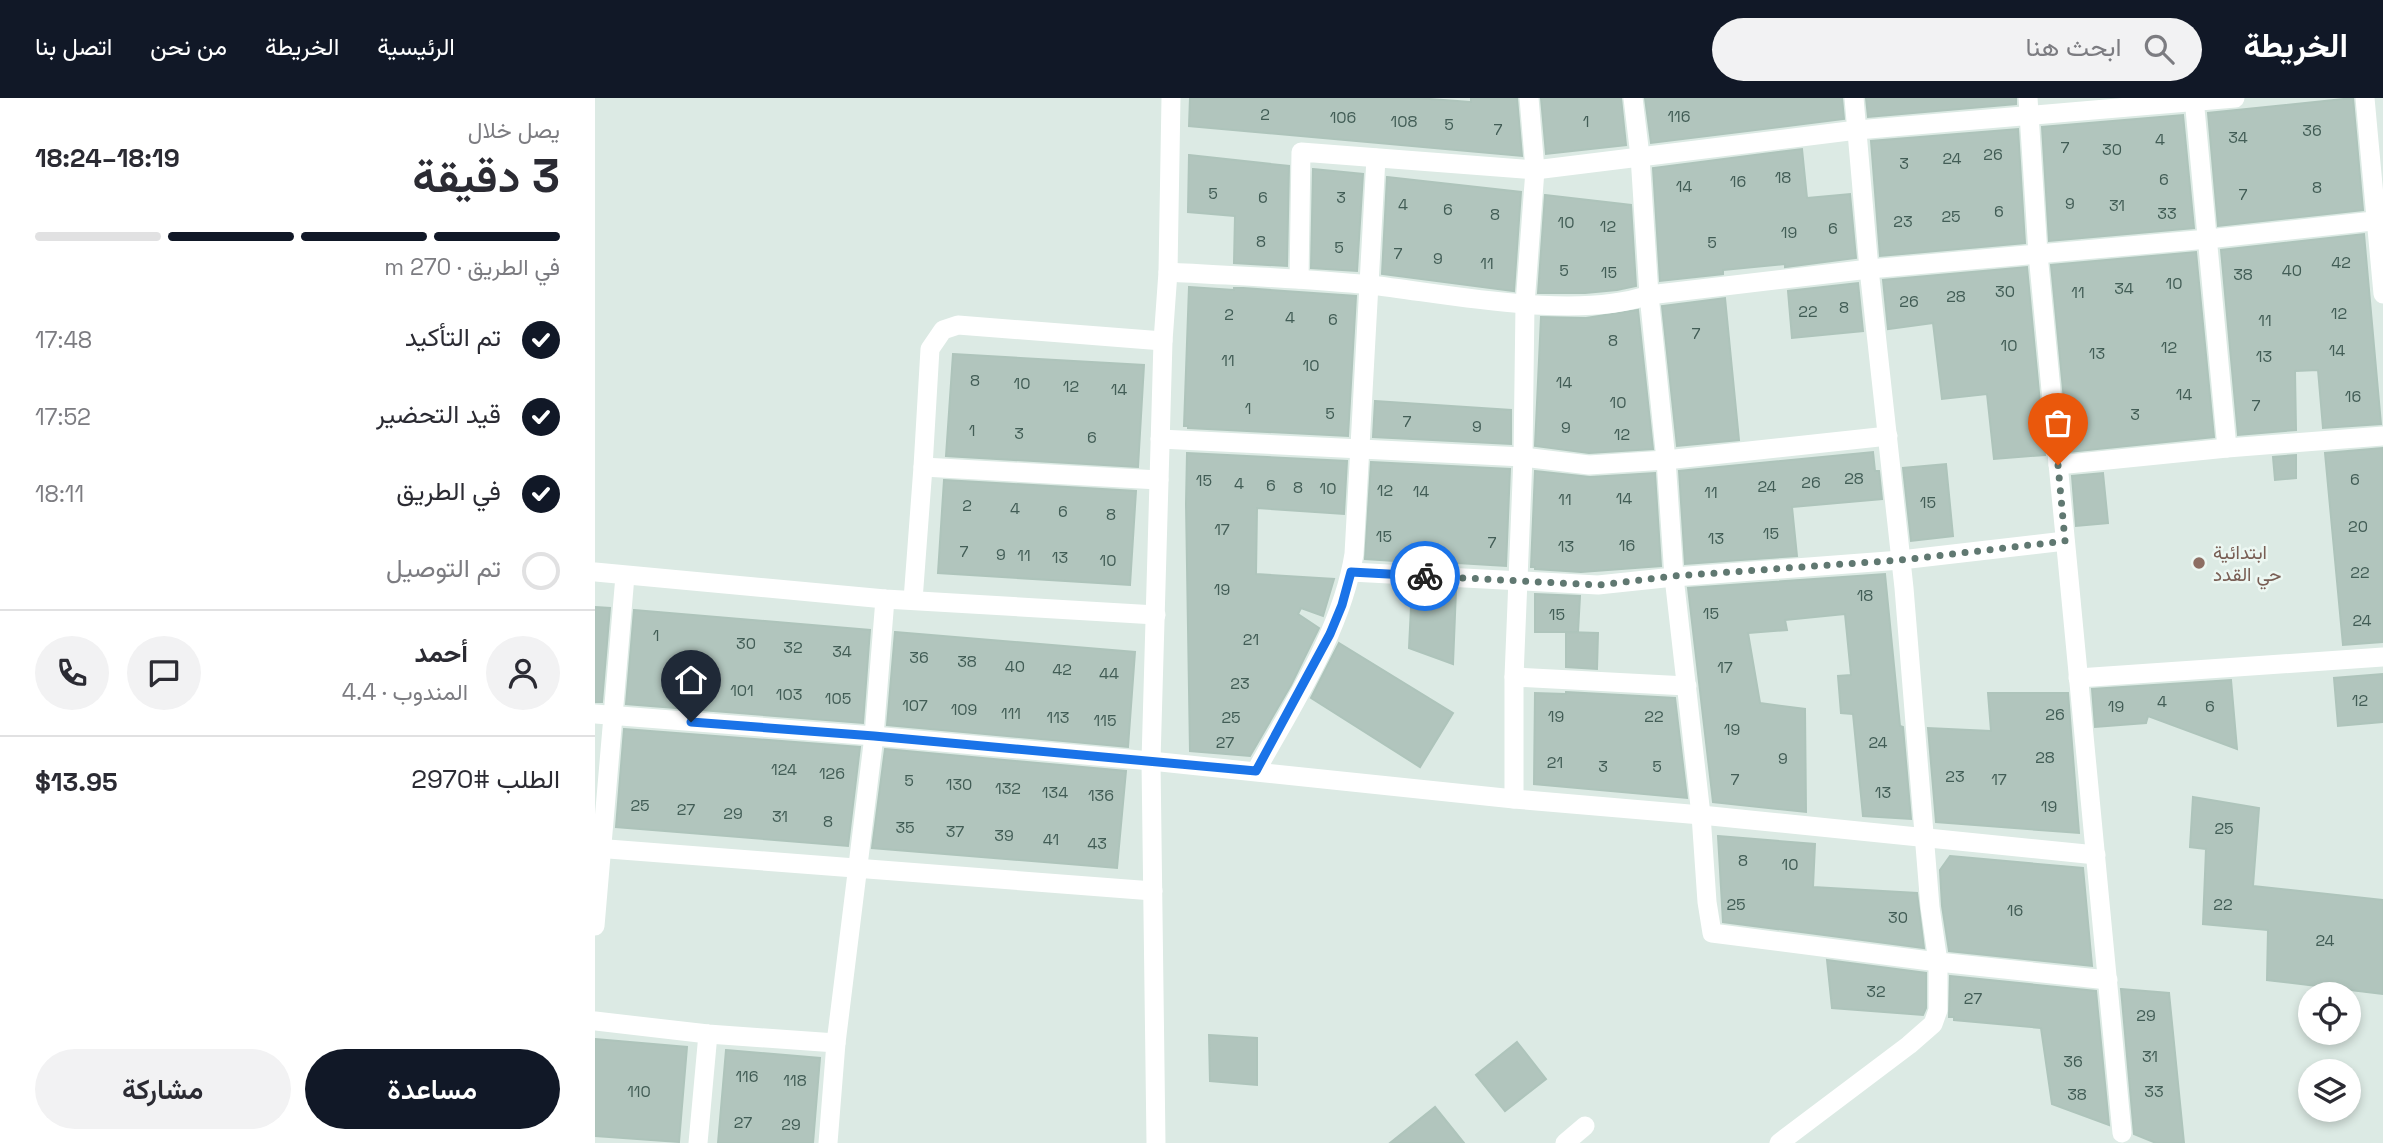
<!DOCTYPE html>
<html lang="ar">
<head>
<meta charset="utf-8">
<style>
  body { margin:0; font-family:"Space Grotesk",Vazirmatn,sans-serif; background:#f2f2f3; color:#2b2b33; direction:rtl; height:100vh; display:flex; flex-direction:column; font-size:26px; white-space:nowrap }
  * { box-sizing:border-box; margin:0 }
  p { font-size:23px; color:#7c7c81 }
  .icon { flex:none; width:38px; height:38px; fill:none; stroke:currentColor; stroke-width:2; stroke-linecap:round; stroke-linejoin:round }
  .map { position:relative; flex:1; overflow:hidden; direction:ltr }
  .side { display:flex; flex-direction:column; background:#fff; width:595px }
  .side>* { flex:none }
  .tools { position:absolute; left:1703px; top:884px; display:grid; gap:14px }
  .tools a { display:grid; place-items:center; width:63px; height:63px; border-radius:50%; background:#fff; box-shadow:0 4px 10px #0003; font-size:35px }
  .pin { position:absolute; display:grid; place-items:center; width:60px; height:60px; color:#fff; margin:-72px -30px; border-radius:50% 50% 50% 0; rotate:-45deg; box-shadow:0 0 7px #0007 }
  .pin .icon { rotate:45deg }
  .courier { position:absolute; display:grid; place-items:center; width:70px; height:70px; margin:-35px; border:5px solid #1a73e8; border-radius:50%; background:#fff; color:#222; box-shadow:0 2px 9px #0007 }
  .headline em { font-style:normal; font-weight:600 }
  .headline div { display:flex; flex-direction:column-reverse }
  .headline { display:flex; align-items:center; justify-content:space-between; height:119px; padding:0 35px }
  h1 { font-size:46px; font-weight:600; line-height:52px }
  .bar { display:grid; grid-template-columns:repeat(4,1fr); gap:10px 7px; align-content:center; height:84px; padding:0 35px }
  .bar i { height:9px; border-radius:5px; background:#e1e1e2 }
  .bar .active { background:#111827 }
  .bar p { grid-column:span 4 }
  .line { display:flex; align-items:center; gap:18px; padding:0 35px; border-top:2px solid #e1e1e2 }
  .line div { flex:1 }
  .round { display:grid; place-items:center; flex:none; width:74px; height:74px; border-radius:37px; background:#f2f2f3 }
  ol { padding:0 35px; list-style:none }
  li { display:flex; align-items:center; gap:21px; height:77px }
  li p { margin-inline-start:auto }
  li .icon { padding:7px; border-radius:50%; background:#111827; color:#fff; stroke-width:4 }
  li:last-child { color:#7c7c81 }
  li i { width:38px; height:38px; border:4px solid #e1e1e2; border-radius:50% }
  .action { display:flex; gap:14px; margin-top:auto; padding:14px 35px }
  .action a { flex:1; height:80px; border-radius:42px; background:#111827; color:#fff; font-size:28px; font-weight:600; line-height:80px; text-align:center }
  .action a+a { background:#f2f2f3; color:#2b2b33 }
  header { display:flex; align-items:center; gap:42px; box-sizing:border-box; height:98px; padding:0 35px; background:#111827; color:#fff }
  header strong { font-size:33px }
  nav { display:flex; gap:38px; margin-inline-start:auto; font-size:24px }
  .search { width:490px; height:63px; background:#f2f2f3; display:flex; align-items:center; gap:18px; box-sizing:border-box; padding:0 24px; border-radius:38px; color:#7c7c81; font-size:26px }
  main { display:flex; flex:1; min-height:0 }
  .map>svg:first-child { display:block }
  .building { fill:#b1c5bd; stroke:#aec4bb; stroke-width:2 }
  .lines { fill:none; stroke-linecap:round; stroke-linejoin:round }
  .minor { stroke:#fff; stroke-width:19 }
  .done { stroke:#607871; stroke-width:7; stroke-dasharray:0 12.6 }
  .route { stroke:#1a73e8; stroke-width:9 }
  .education-dot { fill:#8d6e63; stroke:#ecf7f2; stroke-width:2.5 }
  .labels { text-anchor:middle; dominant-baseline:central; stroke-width:5; stroke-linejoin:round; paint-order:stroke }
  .number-label { font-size:16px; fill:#425d56 }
  .education-label { font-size:19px; fill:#785e54; stroke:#ecf7f2; text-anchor:start }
</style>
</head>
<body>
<header>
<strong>الخريطة</strong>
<div class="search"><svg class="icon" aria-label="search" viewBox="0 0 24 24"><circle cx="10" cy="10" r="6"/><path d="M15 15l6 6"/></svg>ابحث هنا</div>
<nav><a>الرئيسية</a><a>الخريطة</a><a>من نحن</a><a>اتصل بنا</a></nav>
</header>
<main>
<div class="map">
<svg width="1788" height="1045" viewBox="0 0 1788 1045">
  <rect width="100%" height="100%" fill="#dceae4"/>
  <g class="building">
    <path d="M595,0H821L876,4V0H922L927,58L594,28Z"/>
    <path d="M946,0H1026L1031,47L951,56Z"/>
    <path d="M1050,0H1247L1249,21L1056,45Z"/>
    <path d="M1271,0H1421V6L1273,19Z"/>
    <path d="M1758,0L1768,112L1623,128L1613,15Z"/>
    <path d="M1588,17L1599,130L1454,143L1447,29Z"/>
    <path d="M1423,31L1430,145L1285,158L1276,43Z"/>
    <path d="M1207,51L1212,100L1255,96L1261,160L1190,169V166L1128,172V176L1065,183L1058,70Z"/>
    <path d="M594,57L694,68L692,168L639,165L640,118L593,114Z"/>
    <path d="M718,71L768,76L762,173L716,170Z"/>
    <path d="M792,79L926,94L919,193L787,176Z"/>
    <path d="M950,97L1036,107L1041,188L1022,192L990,195H943Z"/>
    <path d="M1769,136L1786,326L1728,330L1723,272L1700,273L1701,332L1643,337L1626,152Z"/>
    <path d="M1601,154L1619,339L1474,354L1456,167Z"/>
    <path d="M1432,169L1450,357L1399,361L1392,296L1347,301L1338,225L1293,231L1288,182Z"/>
    <path d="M1263,185L1268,233L1197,240L1193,193Z"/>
    <path d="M594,189L639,192V190H648L761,198L753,338L593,330V328H589Z"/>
    <path d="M1130,200L1144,342L1082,348L1067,208Z"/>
    <path d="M1043,212L1058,351L994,355L940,348L946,219L991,220Z"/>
    <path d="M358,256L549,267L543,369L351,358Z"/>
    <path d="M780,303L916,312V346L778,339Z"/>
    <path d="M1788,350V544L1748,547L1730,355Z"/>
    <path d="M1278,354L1280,373H1284L1287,401L1197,409L1202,458L1090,466L1084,373Z"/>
    <path d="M592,355L752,363L749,416L662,410L661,476L739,481L728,518L706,510L703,516L724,530L696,587L655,658L595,653L591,406Z"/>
    <path d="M1701,357V380L1680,382L1678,359Z"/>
    <path d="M776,364L915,371L911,468L862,465V467L770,461Z"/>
    <path d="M1351,366L1358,438L1316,443L1308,370Z"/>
    <path d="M940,373L995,379L1060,375L1066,468L986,474L940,471V469H936Z"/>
    <path d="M1508,375L1513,425L1481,428L1477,378Z"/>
    <path d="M349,382L541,393L535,487L343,475Z"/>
    <path d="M1290,476L1305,628L1308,629L1316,721L1268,718L1258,616L1246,615L1243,578L1256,577L1250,516L1190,522L1192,532L1153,535L1165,605L1210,611L1211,714L1118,704L1093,490Z"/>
    <path d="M817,489L861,492L858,566L814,550Z"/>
    <path d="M940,496L985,498L983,534H940Z"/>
    <path d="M0,509L15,510L7,604H0Z"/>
    <path d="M39,512L275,532L268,625L31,606Z"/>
    <path d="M300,534L540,554L533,649L292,627Z"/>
    <path d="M971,534L1003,535L1002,571L971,569Z"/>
    <path d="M744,545L858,615L825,669L716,600Z"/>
    <path d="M1788,576V624L1743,628L1739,580Z"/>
    <path d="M1636,582L1642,651L1553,618L1551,625L1500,629L1497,591Z"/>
    <path d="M971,594L1080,600L1092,700L939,686L940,595L971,596Z"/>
    <path d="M1393,595H1473L1484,735L1341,724L1333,630L1396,633Z"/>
    <path d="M29,631L265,649L253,748L21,729Z"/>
    <path d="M290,651L531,673L522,770L277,750Z"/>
    <path d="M1598,699L1664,710L1658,788L1788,802V896L1672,882L1673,832L1608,826L1611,751L1595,749Z"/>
    <path d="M1123,738L1220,746L1218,789L1322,795L1329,850L1128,824Z"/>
    <path d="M1355,758L1488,770L1497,868L1354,853L1347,808L1345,772Z"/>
    <path d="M1232,862L1331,875V910L1328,917L1237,910Z"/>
    <path d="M1355,878L1501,893L1514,1027L1457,1006L1446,930L1359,922V919H1354Z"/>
    <path d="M1526,891L1574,895L1589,1045H1561L1539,1036Z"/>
    <path d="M614,937L662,940V987L615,983Z"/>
    <path d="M0,941L92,949L84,1044L0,1038Z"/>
    <path d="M922,944L951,981L910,1013L881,977Z"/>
    <path d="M131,952L225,960L218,1045H123Z"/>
    <path d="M840,1009L869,1045H795Z"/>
  </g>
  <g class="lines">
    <g class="minor">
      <path d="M1038,0L1045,58L1054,197L1071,362L1079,479L1106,717L1112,804L1117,835L1343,864L1513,882"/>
      <path d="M1433,0L1443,156L1527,1035"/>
      <path d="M1599,0L1632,350"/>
      <path d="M1770,0L1788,196"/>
      <path d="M573,174C640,178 708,180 775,187C854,196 980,223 1054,197L1274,171L1613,141L1788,122"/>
      <path d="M704,181L706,54L940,72L1262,32L1640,0"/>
      <path d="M565,341L928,359L994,367L1071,362L1293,338"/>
      <path d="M1463,367L1632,350L1788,338"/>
      <path d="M328,369L564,382"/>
      <path d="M0,474L290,501L561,517"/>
      <path d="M756,474L1003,487L1079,479L1306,462L1470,443"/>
      <path d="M318,502L328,369L335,251L348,232L363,227L568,243"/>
      <path d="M919,579L1092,588"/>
      <path d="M1483,580L1788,559"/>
      <path d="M0,616L279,638L556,663L919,701L1106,717L1501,757"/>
      <path d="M661,673C698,606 747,532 759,456L781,60"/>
      <path d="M919,701V579L928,359L930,206L940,72L934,0"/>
      <path d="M0,750L558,793"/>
      <path d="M0,828L30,478"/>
      <path d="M0,923L113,936L241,945L279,638L290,501"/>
      <path d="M103,1045L113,936"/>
      <path d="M233,1045L241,945"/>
      <path d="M561,1045L556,663L568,243L573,174L576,0"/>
      <path d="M970,1045L990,1028"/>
      <path d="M1184,1045L1314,947L1338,926L1343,912V864L1335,809L1309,490L1274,171L1259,0"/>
    </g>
  </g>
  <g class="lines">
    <path class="done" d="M830,478L1003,487L1079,478L1306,462L1470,443L1463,367"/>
    <path class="route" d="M96,624L279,638L661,673L735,536L747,507L756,474L830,478"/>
  </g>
  <circle class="education-dot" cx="1604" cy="465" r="7"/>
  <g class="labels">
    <g class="number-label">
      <text x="670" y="16">2</text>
      <text x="1084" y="18">116</text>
      <text x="748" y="19">106</text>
      <text x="809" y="23">108</text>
      <text x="991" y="23">1</text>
      <text x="854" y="26">5</text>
      <text x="903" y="31">7</text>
      <text x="1717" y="32">36</text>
      <text x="1643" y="39">34</text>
      <text x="1565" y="41">4</text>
      <text x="1470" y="49">7</text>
      <text x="1517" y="51">30</text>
      <text x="1398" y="56">26</text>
      <text x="1357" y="60">24</text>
      <text x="1309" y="65">3</text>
      <text x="1188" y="79">18</text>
      <text x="1569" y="81">6</text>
      <text x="1143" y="83">16</text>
      <text x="1089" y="88">14</text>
      <text x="1722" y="89">8</text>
      <text x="618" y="95">5</text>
      <text x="1648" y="96">7</text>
      <text x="668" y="99">6</text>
      <text x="746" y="99">3</text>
      <text x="1475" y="105">9</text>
      <text x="808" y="106">4</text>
      <text x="1522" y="107">31</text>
      <text x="853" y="111">6</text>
      <text x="1404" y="113">6</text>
      <text x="1572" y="115">33</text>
      <text x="900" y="116">8</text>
      <text x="1356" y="118">25</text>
      <text x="1308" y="123">23</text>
      <text x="971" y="124">10</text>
      <text x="1013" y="128">12</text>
      <text x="1238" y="130">6</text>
      <text x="1194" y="134">19</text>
      <text x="666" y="143">8</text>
      <text x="1117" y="144">5</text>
      <text x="744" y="149">5</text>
      <text x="803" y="155">7</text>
      <text x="843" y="160">9</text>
      <text x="1746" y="164">42</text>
      <text x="892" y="165">11</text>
      <text x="969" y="172">5</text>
      <text x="1697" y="172">40</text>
      <text x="1014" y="174">15</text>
      <text x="1648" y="176">38</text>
      <text x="1579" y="185">10</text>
      <text x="1529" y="190">34</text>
      <text x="1410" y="193">30</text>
      <text x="1483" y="194">11</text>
      <text x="1361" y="198">28</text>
      <text x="1314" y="203">26</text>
      <text x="1249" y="209">8</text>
      <text x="1213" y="213">22</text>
      <text x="1744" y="215">12</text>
      <text x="634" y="216">2</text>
      <text x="695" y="219">4</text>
      <text x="738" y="221">6</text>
      <text x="1670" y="222">11</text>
      <text x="1101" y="235">7</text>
      <text x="1018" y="242">8</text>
      <text x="1414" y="247">10</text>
      <text x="1574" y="249">12</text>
      <text x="1742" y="252">14</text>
      <text x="1502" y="255">13</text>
      <text x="1669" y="258">13</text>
      <text x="633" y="262">11</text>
      <text x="716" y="267">10</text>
      <text x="380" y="282">8</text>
      <text x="969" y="284">14</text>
      <text x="427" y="285">10</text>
      <text x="476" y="288">12</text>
      <text x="524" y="291">14</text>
      <text x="1589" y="296">14</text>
      <text x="1758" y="298">16</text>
      <text x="1023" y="304">10</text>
      <text x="1661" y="307">7</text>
      <text x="653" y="310">1</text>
      <text x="735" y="315">5</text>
      <text x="1540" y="316">3</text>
      <text x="812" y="323">7</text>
      <text x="882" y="328">9</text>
      <text x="971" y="329">9</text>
      <text x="377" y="332">1</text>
      <text x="424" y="335">3</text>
      <text x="1027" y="336">12</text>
      <text x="497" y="339">6</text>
      <text x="1259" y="380">28</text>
      <text x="1760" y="381">6</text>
      <text x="609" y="382">15</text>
      <text x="1216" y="384">26</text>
      <text x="644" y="385">4</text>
      <text x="676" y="387">6</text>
      <text x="1172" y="388">24</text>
      <text x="703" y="389">8</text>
      <text x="733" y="390">10</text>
      <text x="790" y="392">12</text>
      <text x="826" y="393">14</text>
      <text x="1116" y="394">11</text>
      <text x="1029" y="400">14</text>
      <text x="970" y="401">11</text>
      <text x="1333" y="404">15</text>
      <text x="372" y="407">2</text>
      <text x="420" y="410">4</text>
      <text x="468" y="413">6</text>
      <text x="516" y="416">8</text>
      <text x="1763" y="428">20</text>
      <text x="627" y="431">17</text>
      <text x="1176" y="435">15</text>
      <text x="789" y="438">15</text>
      <text x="1121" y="440">13</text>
      <text x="897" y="444">7</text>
      <text x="1032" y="447">16</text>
      <text x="971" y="448">13</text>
      <text x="369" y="453">7</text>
      <text x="406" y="456">9</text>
      <text x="429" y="457">11</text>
      <text x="465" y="459">13</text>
      <text x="513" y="462">10</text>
      <text x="1765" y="474">22</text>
      <text x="627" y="491">19</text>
      <text x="1270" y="497">18</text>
      <text x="1116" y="515">15</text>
      <text x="962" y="516">15</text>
      <text x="1767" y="522">24</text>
      <text x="61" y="537">1</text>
      <text x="656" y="541">21</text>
      <text x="151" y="545">30</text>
      <text x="198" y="549">32</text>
      <text x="247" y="553">34</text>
      <text x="324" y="559">36</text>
      <text x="372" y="563">38</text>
      <text x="420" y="568">40</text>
      <text x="1130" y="569">17</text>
      <text x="467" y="571">42</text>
      <text x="514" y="575">44</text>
      <text x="645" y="585">23</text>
      <text x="147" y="592">101</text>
      <text x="194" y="596">103</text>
      <text x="243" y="600">105</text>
      <text x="1765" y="602">12</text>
      <text x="1567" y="603">4</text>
      <text x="320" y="607">107</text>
      <text x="1521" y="608">19</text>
      <text x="1615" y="608">6</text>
      <text x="369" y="611">109</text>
      <text x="416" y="615">111</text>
      <text x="1460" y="616">26</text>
      <text x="961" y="618">19</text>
      <text x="1059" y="618">22</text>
      <text x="463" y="619">113</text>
      <text x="636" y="619">25</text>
      <text x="510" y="622">115</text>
      <text x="1137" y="631">19</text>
      <text x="630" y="644">27</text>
      <text x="1283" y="644">24</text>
      <text x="1450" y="659">28</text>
      <text x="1188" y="660">9</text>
      <text x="960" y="664">21</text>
      <text x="1008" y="668">3</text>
      <text x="1062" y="668">5</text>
      <text x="189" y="671">124</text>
      <text x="237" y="675">126</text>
      <text x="1360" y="678">23</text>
      <text x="1140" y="681">7</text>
      <text x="1404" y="681">17</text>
      <text x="314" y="682">5</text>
      <text x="364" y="686">130</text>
      <text x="413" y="690">132</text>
      <text x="460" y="694">134</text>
      <text x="1288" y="694">13</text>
      <text x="506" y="697">136</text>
      <text x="45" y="707">25</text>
      <text x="1454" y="708">19</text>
      <text x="91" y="711">27</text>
      <text x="138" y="715">29</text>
      <text x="185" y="718">31</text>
      <text x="233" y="723">8</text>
      <text x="310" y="729">35</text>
      <text x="1629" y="730">25</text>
      <text x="360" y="733">37</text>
      <text x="409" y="737">39</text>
      <text x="456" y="741">41</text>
      <text x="502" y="745">43</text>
      <text x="1148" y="762">8</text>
      <text x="1195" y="766">10</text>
      <text x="1141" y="806">25</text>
      <text x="1628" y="806">22</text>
      <text x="1420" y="812">16</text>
      <text x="1303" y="819">30</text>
      <text x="1730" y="842">24</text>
      <text x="1281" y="893">32</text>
      <text x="1378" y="900">27</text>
      <text x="1551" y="917">29</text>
      <text x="1555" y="958">31</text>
      <text x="1478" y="963">36</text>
      <text x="152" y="978">116</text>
      <text x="200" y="982">118</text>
      <text x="44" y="993">110</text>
      <text x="1559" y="993">33</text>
      <text x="1482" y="996">38</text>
      <text x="148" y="1024">27</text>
      <text x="196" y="1026">29</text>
    </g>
    <g class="education-label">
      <text x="1618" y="454">ابتدائية<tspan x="1618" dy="22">حي القدد</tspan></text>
    </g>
  </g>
</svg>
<div class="tools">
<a><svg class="icon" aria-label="locate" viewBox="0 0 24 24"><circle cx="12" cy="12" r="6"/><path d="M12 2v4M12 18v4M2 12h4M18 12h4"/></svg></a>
<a><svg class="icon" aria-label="layers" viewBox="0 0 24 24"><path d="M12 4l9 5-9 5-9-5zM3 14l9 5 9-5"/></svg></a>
</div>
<div class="pin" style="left:1463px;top:367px;background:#ea580c"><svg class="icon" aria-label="bag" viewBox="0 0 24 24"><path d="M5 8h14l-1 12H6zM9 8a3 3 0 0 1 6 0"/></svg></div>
<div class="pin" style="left:96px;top:624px;background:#1f2937"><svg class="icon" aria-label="home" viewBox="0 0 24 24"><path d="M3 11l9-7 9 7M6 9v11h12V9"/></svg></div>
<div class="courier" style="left:830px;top:478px"><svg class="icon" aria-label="bike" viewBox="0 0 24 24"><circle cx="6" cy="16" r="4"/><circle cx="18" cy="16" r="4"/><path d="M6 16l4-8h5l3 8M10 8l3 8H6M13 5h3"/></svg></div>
</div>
<section class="side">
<div class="headline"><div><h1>3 دقيقة</h1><p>يصل خلال</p></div><em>18:19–18:24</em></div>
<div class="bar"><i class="active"></i><i class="active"></i><i class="active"></i><i></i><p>في الطريق · 270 m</p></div>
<ol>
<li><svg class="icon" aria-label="check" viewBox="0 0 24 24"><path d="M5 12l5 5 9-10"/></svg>تم التأكيد<p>17:48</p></li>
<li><svg class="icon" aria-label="check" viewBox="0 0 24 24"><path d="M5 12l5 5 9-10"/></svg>قيد التحضير<p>17:52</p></li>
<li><svg class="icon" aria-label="check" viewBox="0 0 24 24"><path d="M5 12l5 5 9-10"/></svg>في الطريق<p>18:11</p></li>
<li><i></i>تم التوصيل</li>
</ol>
<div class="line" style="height:126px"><a class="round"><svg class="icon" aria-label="person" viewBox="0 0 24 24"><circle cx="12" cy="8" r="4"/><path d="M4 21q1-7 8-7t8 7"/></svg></a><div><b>أحمد</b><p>المندوب · 4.4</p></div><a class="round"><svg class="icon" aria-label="chat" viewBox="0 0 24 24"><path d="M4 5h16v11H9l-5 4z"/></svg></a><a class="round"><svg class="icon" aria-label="phone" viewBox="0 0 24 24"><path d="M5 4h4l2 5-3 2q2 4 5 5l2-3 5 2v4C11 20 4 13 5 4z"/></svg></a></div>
<div class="line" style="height:91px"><div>الطلب #2970</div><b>$13.95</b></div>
<div class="action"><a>مساعدة</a><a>مشاركة</a></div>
</section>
</main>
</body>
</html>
